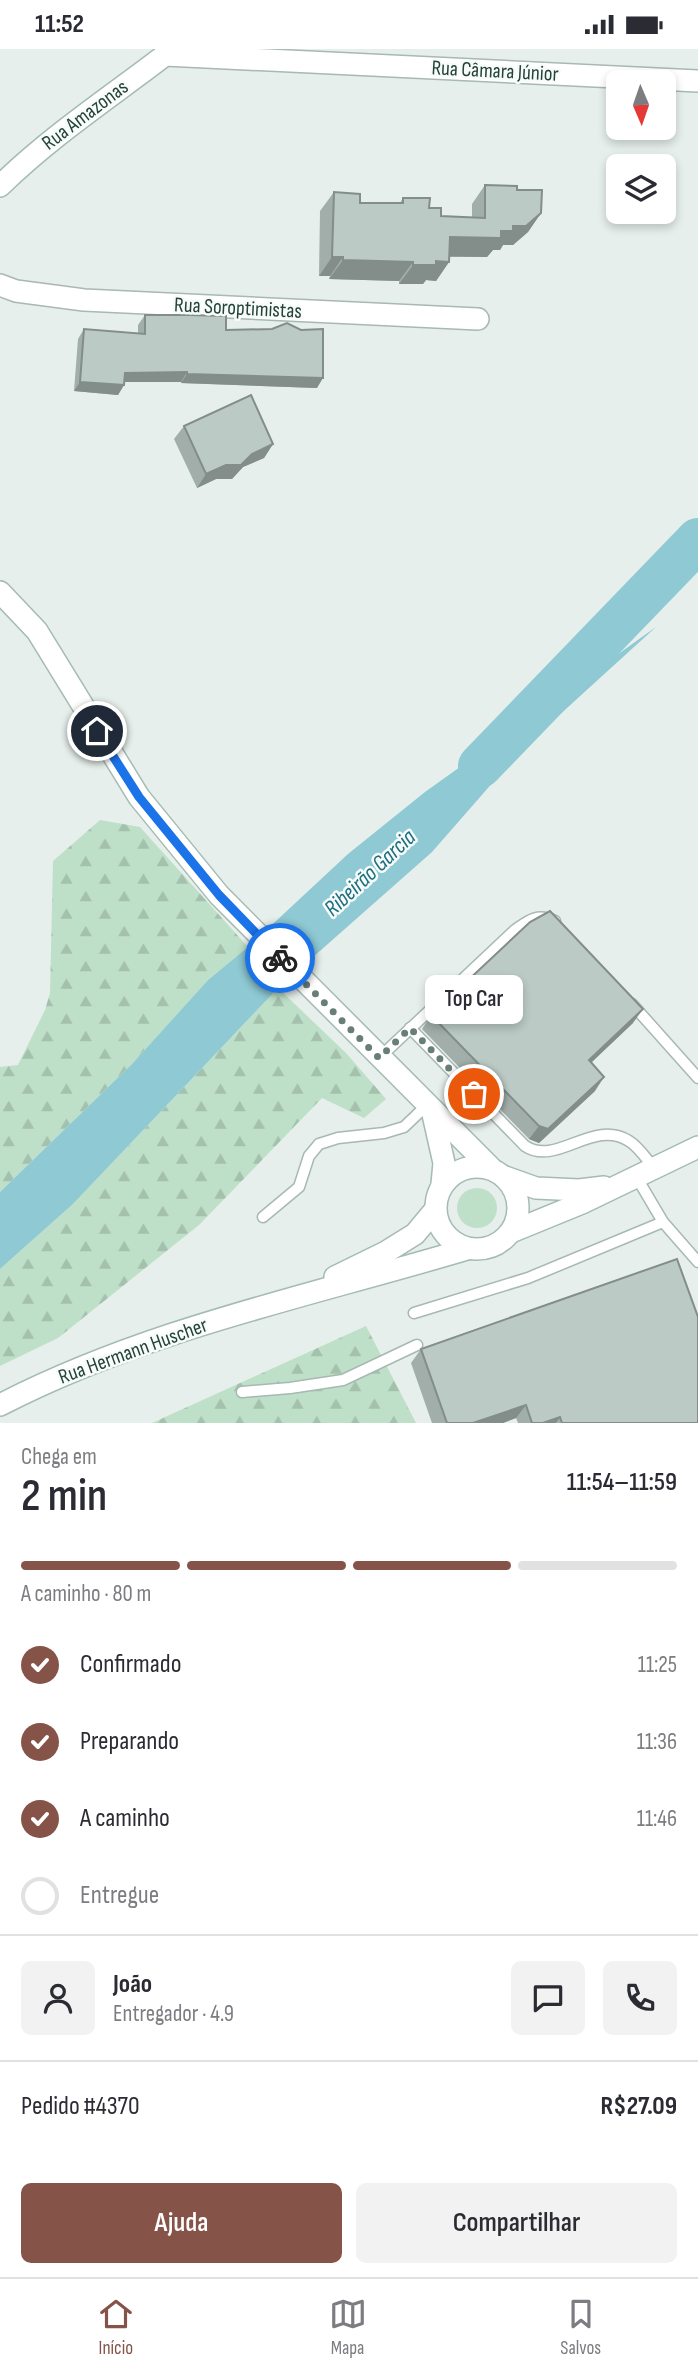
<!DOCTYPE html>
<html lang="pt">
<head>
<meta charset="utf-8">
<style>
  body { margin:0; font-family:"Sofia Sans Condensed",sans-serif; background:#f2f2f3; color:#2b2b33; height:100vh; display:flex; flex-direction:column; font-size:26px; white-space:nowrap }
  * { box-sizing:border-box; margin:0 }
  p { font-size:23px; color:#7c7c81 }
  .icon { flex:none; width:38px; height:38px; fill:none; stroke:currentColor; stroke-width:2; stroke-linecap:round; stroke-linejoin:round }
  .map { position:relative; height:1374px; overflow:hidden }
  .sheet { display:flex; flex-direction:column; background:#fff; flex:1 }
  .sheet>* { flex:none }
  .needle { width:46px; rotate:178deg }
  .controls { position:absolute; left:606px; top:21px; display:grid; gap:14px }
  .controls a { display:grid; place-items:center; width:70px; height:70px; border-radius:10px; background:#fff; box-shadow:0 4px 10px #0003; font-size:35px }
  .pin { position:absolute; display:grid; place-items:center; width:60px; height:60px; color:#fff; margin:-30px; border:4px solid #fff; border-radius:50%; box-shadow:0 2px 7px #0007 }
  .courier { position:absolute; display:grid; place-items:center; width:70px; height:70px; margin:-35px; border:5px solid #1a73e8; border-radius:50%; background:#fff; color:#222; box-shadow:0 2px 9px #0007 }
  .bubble { position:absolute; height:49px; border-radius:10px; background:#fff; box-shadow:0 4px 10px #0003; font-size:23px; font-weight:600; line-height:49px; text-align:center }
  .overview em { font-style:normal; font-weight:600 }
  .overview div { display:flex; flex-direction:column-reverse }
  .overview { display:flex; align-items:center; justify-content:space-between; height:119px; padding:0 21px }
  h1 { font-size:46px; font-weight:600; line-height:52px }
  .bar { display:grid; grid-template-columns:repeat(4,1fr); gap:10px 7px; align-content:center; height:84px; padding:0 21px }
  .bar i { height:9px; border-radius:5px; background:#e1e1e2 }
  .bar .current { background:#855347 }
  .bar p { grid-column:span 4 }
  .line { display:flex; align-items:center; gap:18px; padding:0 21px; border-top:2px solid #e1e1e2 }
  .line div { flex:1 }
  .round { display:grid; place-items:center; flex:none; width:74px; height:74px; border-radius:10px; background:#f2f2f3 }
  ol { padding:0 21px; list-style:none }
  li { display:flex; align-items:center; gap:21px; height:77px }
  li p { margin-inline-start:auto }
  li .icon { padding:7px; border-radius:50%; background:#855347; color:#fff; stroke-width:4 }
  li:last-child { color:#7c7c81 }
  li i { width:38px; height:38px; border:4px solid #e1e1e2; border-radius:50% }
  .action { display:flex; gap:14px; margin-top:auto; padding:14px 21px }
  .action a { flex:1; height:80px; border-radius:10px; background:#855347; color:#fff; font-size:28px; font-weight:600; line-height:80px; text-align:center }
  .action a+a { background:#f2f2f3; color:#2b2b33 }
  .status { display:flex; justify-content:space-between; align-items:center; height:49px; padding:0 35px; background:#fff; direction:ltr }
  .status svg { height:19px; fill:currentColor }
  .menu { display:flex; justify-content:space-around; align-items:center; height:98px; border-top:2px solid #e1e1e2; background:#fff; font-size:19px; color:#7c7c81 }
  .menu a { display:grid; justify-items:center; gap:4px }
  .menu .current { color:#855347 }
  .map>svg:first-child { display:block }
  .grass { fill:#bfe0c8 }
  .forest { fill:url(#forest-firs) }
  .water { fill:#8ec9d4 }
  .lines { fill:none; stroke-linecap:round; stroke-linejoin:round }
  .river { stroke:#8ec9d4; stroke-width:44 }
  .lane-casing { stroke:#a8b8b2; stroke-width:13 }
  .street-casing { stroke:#a8b8b2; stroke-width:24 }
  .secondary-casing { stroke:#a4bbb3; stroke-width:24 }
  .lane { stroke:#fff; stroke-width:10 }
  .street { stroke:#fff; stroke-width:21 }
  .secondary { stroke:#fff; stroke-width:21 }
  .wall { fill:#a1aea9 }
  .shaded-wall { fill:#838d89 }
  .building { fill:#bbcac4; stroke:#838d89; stroke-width:2 }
  .done { stroke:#687f78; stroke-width:7; stroke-dasharray:0 12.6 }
  .route { stroke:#1a73e8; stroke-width:9 }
  .labels { text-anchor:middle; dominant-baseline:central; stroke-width:5; stroke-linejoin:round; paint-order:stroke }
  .street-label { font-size:21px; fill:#24423a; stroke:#f7fbf9 }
  .water-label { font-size:23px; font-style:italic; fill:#1c6f80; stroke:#f7fbf9 }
</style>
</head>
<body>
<div class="status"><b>11:52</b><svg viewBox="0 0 49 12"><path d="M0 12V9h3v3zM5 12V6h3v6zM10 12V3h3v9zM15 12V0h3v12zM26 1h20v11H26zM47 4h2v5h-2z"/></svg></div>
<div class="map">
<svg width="698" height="1374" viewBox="0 0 698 1374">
  <defs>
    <pattern id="forest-firs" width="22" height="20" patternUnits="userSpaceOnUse" patternTransform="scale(1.75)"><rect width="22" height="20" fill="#bfe0c8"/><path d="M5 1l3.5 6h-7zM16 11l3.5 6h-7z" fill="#a4c1ad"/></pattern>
  </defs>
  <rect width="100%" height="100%" fill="#e6efeb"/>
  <circle class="grass" cx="477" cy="1159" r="20"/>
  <g class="forest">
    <path d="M100,771L140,778L248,898L208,931L132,1015L0,1143V1018L18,1016L45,961L50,944L53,812Z"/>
    <path d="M278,939L346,1004L386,1050L364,1069L322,1049L199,1176L58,1289L0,1317V1220L73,1155Z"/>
    <path d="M366,1277L416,1374H152Z"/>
  </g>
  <path class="water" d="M656,578L523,699L432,803L278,939L73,1155L0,1220V1143L132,1015L208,931L248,898L348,805L425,743Z"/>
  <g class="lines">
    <path class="river" d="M480,717L698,491"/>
    <defs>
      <g id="lane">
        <path d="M632,955L698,1029"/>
        <path d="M410,979L525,1097C557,1118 593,1069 629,1092C639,1098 647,1111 655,1120"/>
        <path d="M379,1009L515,881C529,871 537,864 555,872"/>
        <path d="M637,1129L663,1173L698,1213"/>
        <path d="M263,1168L299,1138L309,1107L319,1095L338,1089L384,1084L404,1078L427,1056"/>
        <path d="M414,1264L528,1229L663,1173"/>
        <path d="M242,1343L290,1339L343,1331L417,1296"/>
      </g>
      <g id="street">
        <path d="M165,6L698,32"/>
        <path d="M0,236L16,242L84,251L478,270"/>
      </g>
      <g id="secondary">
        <path d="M0,137C53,85 115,45 173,0"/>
        <path d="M0,543L37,582L139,748L219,846L491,1119"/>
        <path d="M432,1061L444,1114L442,1135"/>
        <circle cx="477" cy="1159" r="41"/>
        <path d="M505,1128L536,1139L579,1141L604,1138"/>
        <path d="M511,1183L582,1154L698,1098"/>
        <path d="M335,1228L386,1203L415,1185L435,1161"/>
        <path d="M0,1356C147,1280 310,1247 467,1200"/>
      </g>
    </defs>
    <use href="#lane" class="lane-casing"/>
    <use href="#street" class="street-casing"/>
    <use href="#secondary" class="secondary-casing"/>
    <use href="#lane" class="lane"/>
    <use href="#street" class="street"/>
    <use href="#secondary" class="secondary"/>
  </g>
  <g class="wall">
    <path d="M485,136L517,141L541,164L528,183L513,196H503L500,201H493L487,208H449V213L436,232L426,231L423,235H399V232L329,230L330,227H319L320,162L334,143L360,154H400L403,149L429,159L441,167L472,169V155Z"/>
    <path d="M145,266L226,281L317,339L181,334V333H125L124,336L118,346L74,342L78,290L84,280L138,284V276Z"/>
    <path d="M184,377L273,395L264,409L243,418L232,430H216L197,439L174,390Z"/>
    <path d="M431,966L633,974L591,1014L595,1042L539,1094L529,1090L422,980Z"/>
    <path d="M421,1300L698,1374H518L516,1369L503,1374H432L411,1314Z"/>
  </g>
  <g class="shaded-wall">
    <path d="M541,164L528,183L513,196H503L500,201H493L487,208L436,207L450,188L501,182Z"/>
    <path d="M332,208H343L330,227H319Z"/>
    <path d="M343,211L413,213L399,232L329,230Z"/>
    <path d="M436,212L449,213L436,232L426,231L423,235H399L413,216Z"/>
    <path d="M187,323L181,333H119L125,324Z"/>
    <path d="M187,325L323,329L317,339L181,334Z"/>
    <path d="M80,333L124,336L118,346L74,342Z"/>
    <path d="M273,395L264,409L243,418L232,430H216L197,439L206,425Z"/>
    <path d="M643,960L633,974L579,1025L589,1011Z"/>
    <path d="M604,1028L595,1042L539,1094L529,1090L539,1077Z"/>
    <path d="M526,1356L516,1369L503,1374H473Z"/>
    <path d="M560,1368L556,1374H543Z"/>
  </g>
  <g class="building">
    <path d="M485,136L517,137V141H542L541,164L526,177H513V182H501V189L450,188L449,213L436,212V216H413V213L343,211V208H332L334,143L360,145V154H403V149H430L429,159H441V167L485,169Z"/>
    <path d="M145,266H189L226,267V281L272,280L287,274L301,281L323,280V329L187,325V323L125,324L124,336L80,333L84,280L145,285Z"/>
    <path d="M251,346L273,395L252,405L241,416H226L206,425L184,377Z"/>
    <path d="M550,862L643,960L589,1011L604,1028L548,1080L539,1077L431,966L530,873Z"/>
    <path d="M677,1210L698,1268V1374H562L560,1368L543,1374H532L526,1356L473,1374H447L421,1300Z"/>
  </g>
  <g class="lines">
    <path class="done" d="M280,909L379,1009L410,979L474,1045"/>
    <path class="route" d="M97,682L139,748L219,846L280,909"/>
  </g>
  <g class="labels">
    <g class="street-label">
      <text transform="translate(495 22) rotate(3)">Rua Câmara Júnior</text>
      <text transform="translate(85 66) rotate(-37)">Rua Amazonas</text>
      <text transform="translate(238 259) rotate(3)">Rua Soroptimistas</text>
      <text transform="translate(133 1302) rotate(-20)">Rua Hermann Huscher</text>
    </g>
    <g class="water-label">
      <text transform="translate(370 824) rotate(-43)">Ribeirão Garcia</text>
    </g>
  </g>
</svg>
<div class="controls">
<a><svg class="needle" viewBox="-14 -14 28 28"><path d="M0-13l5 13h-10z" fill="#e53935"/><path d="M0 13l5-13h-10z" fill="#7c7c81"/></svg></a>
<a><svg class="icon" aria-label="layers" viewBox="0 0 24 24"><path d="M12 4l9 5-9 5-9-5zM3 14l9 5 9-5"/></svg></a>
</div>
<div class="pin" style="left:474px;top:1045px;background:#ea580c"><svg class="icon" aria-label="bag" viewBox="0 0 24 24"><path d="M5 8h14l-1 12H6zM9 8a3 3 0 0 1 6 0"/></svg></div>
<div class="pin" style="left:97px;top:682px;background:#1f2937"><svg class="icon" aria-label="home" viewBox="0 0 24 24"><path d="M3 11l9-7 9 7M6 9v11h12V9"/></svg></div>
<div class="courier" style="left:280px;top:909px"><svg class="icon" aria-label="bike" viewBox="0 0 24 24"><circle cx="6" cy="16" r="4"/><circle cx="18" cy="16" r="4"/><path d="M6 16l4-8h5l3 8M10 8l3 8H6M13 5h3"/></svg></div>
<div class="bubble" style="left:425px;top:926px;width:98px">Top Car</div>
</div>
<section class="sheet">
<div class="overview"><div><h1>2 min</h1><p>Chega em</p></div><em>11:54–11:59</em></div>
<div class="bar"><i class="current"></i><i class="current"></i><i class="current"></i><i></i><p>A caminho · 80 m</p></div>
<ol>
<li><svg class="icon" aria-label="check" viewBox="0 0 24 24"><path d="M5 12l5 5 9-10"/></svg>Confirmado<p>11:25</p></li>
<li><svg class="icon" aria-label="check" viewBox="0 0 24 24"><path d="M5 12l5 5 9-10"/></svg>Preparando<p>11:36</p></li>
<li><svg class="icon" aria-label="check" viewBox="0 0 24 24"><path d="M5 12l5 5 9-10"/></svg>A caminho<p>11:46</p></li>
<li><i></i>Entregue</li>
</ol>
<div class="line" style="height:126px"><a class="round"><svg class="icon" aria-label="person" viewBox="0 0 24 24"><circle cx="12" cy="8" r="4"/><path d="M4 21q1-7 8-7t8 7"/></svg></a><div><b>João</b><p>Entregador · 4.9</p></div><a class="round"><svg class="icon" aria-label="chat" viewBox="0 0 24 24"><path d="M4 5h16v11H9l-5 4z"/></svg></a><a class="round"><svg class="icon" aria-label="phone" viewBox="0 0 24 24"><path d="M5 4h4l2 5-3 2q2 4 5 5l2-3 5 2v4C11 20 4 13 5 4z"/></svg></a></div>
<div class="line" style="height:91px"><div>Pedido #4370</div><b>R$27.09</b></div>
<div class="action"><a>Ajuda</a><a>Compartilhar</a></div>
</section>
<nav class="menu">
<a class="current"><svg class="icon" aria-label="home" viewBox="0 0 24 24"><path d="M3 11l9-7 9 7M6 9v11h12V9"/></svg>Início</a>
<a><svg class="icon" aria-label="map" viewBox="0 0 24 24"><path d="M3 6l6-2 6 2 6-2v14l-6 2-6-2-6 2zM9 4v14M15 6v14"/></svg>Mapa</a>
<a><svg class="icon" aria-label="saved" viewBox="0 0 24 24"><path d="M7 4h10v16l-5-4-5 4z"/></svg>Salvos</a>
</nav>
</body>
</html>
